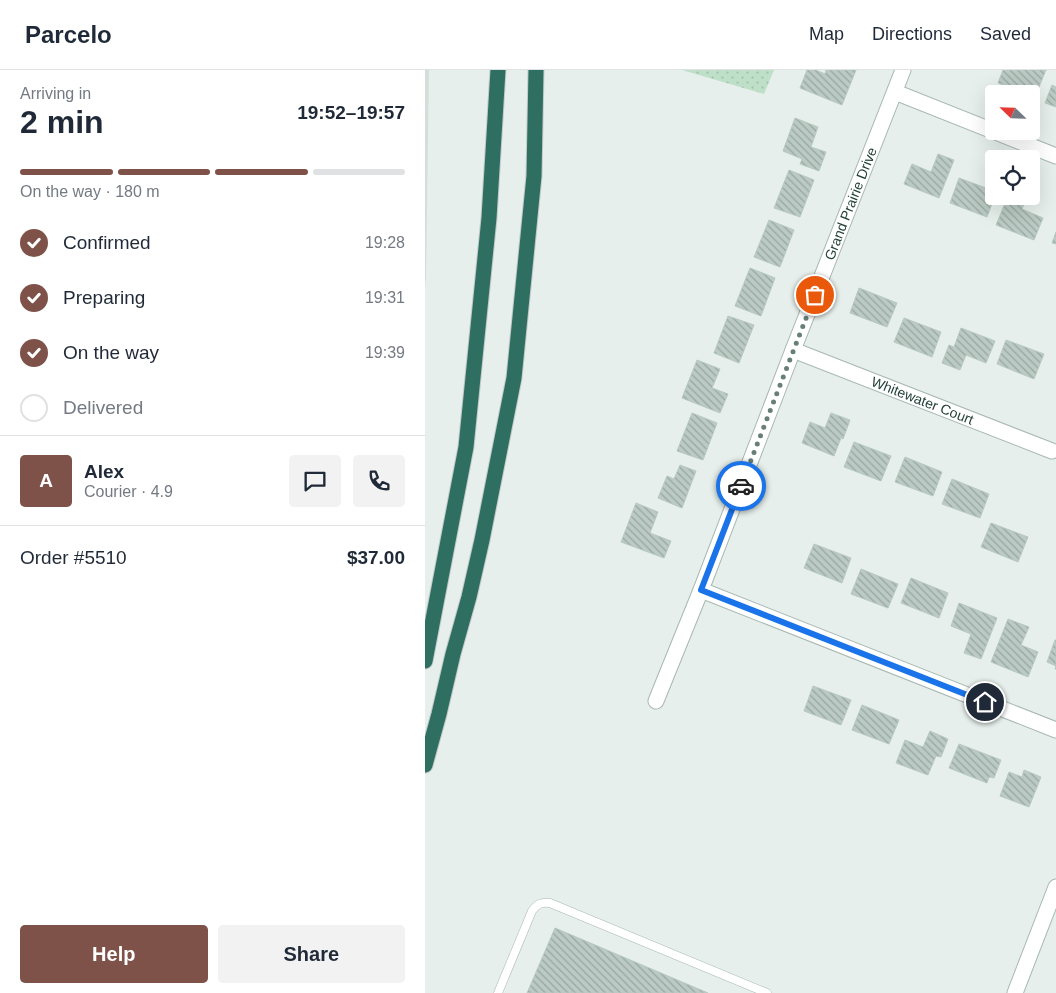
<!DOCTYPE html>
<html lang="en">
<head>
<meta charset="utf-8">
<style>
  body { margin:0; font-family:Helvetica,sans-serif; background:#f2f2f3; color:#1f2937; height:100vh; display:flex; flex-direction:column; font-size:19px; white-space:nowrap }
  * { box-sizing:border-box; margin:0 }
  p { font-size:16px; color:#747a83 }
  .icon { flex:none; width:28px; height:28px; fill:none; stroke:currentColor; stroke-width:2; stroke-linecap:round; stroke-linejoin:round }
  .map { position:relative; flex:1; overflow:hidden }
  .panel { display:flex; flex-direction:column; background:#fff; width:425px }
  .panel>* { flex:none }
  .needle { width:32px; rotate:293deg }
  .fabs { position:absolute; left:560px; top:15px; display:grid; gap:10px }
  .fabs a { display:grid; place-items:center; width:55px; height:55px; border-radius:5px; background:#fff; box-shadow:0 5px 20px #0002; font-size:25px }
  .pin { position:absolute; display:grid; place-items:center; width:42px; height:42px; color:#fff; margin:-21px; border:2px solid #fff; border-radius:50%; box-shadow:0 1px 5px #0007 }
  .courier { position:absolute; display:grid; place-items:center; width:50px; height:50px; margin:-25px; border:4px solid #1a73e8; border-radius:50%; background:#fff; color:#222; box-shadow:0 1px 6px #0007 }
  .head em { font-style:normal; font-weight:700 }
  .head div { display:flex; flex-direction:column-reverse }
  .head { display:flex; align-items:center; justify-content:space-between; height:85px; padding:0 20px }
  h1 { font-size:32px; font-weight:700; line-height:38px }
  .bar { display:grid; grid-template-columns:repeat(4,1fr); gap:8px 5px; align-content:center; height:60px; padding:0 20px }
  .bar i { height:6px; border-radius:4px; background:#e0e1e3 }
  .bar .active { background:#7f5249 }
  .bar p { grid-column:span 4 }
  .line { display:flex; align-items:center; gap:12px; padding:0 20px; border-top:1px solid #e0e1e3 }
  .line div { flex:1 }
  .round { display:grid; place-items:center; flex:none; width:52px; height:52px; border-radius:5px; background:#f2f2f3 }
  ol { padding:0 20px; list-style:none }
  li { display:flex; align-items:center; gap:15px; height:55px }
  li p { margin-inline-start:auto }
  li .icon { padding:5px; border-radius:50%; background:#7f5249; color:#fff; stroke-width:4 }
  li:last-child { color:#747a83 }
  li i { width:28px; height:28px; border:2px solid #e0e1e3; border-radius:50% }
  .primary-button { display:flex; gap:10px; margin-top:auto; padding:10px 20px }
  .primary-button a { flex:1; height:58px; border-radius:5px; background:#7f5249; color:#fff; font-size:20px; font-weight:700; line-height:58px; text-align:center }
  .primary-button a+a { background:#f2f2f3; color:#1f2937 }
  header { display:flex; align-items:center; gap:30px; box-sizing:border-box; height:70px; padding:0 25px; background:#fff; border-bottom:1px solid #e0e1e3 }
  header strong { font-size:24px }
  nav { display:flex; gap:28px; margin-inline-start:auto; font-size:18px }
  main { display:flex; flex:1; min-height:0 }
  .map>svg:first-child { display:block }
  .built { fill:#d4dfda }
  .park { fill:url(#park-dots) }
  .building { fill:url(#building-back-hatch); stroke:#b8c9c2 }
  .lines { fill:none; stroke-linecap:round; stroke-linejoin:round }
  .service-casing { stroke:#a8b8b2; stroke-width:9 }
  .minor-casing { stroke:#a8b8b2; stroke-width:17 }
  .tertiary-casing { stroke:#a8b8b2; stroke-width:17 }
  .motorway-casing { stroke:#c2cac8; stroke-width:17 }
  .service { stroke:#fff; stroke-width:8 }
  .minor { stroke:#fff; stroke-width:15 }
  .tertiary { stroke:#fff; stroke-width:15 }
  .motorway { stroke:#2f6f62; stroke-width:15 }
  .done { stroke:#687f78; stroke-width:5; stroke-dasharray:0 9 }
  .route { stroke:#1a73e8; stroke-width:6 }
  .labels { text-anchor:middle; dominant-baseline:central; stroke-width:5; stroke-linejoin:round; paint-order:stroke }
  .street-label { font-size:14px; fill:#24423a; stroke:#f7fbf9 }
</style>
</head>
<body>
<header>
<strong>Parcelo</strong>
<nav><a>Map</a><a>Directions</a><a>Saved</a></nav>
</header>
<main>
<section class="panel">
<div class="head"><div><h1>2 min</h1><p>Arriving in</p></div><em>19:52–19:57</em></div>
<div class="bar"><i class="active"></i><i class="active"></i><i class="active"></i><i></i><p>On the way · 180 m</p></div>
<ol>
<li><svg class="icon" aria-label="check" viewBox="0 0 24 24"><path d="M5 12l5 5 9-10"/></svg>Confirmed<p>19:28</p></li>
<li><svg class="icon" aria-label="check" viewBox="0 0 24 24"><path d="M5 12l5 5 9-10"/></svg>Preparing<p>19:31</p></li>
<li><svg class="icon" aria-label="check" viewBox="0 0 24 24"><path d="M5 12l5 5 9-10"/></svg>On the way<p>19:39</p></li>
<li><i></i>Delivered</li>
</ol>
<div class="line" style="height:90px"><b class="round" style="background:#7f5249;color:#fff">A</b><div><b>Alex</b><p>Courier · 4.9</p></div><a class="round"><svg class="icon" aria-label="chat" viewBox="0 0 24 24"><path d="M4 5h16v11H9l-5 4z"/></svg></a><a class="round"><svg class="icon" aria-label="phone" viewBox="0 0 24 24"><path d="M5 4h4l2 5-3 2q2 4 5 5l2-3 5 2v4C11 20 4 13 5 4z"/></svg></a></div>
<div class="line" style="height:65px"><div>Order #5510</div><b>$37.00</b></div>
<div class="primary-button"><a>Help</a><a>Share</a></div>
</section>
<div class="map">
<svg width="631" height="923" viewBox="0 0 631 923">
  <defs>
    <pattern id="park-dots" width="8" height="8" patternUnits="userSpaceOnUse" patternTransform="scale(1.25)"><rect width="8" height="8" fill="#bfe0c8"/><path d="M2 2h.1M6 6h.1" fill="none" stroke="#a4c1ad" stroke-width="1.8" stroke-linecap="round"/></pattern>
    <pattern id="building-back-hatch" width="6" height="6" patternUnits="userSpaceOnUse" patternTransform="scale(1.25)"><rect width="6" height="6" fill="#bbcac4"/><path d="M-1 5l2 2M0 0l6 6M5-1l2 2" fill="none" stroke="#98a6a0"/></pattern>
  </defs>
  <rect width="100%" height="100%" fill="#e6efeb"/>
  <path class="built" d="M0,0H4L1,208L0,218Z"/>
  <path class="park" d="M257,0H349L339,24Z"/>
  <g class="building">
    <path d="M382,0H391L400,4L401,0H431L417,35L375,18Z"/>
    <path d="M578,0H621L609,29L606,28V24H595L592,23L593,20L573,13Z"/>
    <path d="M627,15L631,17V37L620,33Z"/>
    <path d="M370,48L393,57L386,77L401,82L394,101L375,94L377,89L358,81Z"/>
    <path d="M513,84L529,90L514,128L479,114L487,94L506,102Z"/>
    <path d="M364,100L389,110L375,147L349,138Z"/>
    <path d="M534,108L569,121V126H570L562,147L525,133Z"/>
    <path d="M583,126H602L597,139L618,148L609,170L571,155Z"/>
    <path d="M344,150L369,160L355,197L329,187Z"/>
    <path d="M631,162V174L627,173Z"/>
    <path d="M325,198L350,208L336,246L310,236Z"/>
    <path d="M434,218L472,233L462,257L425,243Z"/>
    <path d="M303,246L329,255L314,293L289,283Z"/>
    <path d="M479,248L516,262L507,287L469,272Z"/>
    <path d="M536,258L570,271L561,293L541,285L535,300L517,293L524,275L529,277Z"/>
    <path d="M581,270L619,284L609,309L572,294Z"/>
    <path d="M272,290L295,299L287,318L303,324L295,343L257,328Z"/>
    <path d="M267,343L292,353L278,390L252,381Z"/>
    <path d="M406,343L425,350L418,369L416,368L409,386L377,373L385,352L400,358Z"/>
    <path d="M429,372L466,386L456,411L419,397Z"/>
    <path d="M480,387L517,402L508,426L470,412Z"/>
    <path d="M255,395L271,401L257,438L233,428L242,406L249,409Z"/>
    <path d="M527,409L564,424L555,448L517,434Z"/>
    <path d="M211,433L233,442L225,463L246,471L239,488L196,472Z"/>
    <path d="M566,453L603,467L593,492L556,477Z"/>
    <path d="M389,474L426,488L417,513L379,498Z"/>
    <path d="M436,499L473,514L463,538L426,524Z"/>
    <path d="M486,508L523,523L514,548L476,533Z"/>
    <path d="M534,533L572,548L556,589L539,583L546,564L526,556Z"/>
    <path d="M583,549L604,557L596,575L613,582L603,607L566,592Z"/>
    <path d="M630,570H631V599H630L631,596L622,592Z"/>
    <path d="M388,616L426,630L416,655L379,641Z"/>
    <path d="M437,635L474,650L464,674L427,660Z"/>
    <path d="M505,661L523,669L516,687L511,686L503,705L471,693L480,670L498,677Z"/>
    <path d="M534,674L576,690L569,708L564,707L562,713L524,698Z"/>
    <path d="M599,700L616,707L604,737L575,726L584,702L597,707Z"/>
    <path d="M130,858L283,923H102Z"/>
  </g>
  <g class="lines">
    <defs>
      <path id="service" d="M73,923L107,841C112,834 116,832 125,833L342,923"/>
      <g id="minor">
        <path d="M470,22L631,86"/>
        <path id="s1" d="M368,280L627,381"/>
        <path d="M276,520L631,660"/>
        <path id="s2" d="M231,631L276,520L368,280L478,0"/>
      </g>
      <path id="tertiary" d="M590,923L631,817"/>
      <g id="motorway">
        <path d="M0,591L41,377L64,148L73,0"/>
        <path d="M0,695L14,644L28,584L44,527L57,470L89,308L109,106L111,0"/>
      </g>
    </defs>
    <use href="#service" class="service-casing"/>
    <use href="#minor" class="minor-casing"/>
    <use href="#tertiary" class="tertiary-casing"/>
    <use href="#motorway" class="motorway-casing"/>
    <use href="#service" class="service"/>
    <use href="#minor" class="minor"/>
    <use href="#tertiary" class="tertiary"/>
    <use href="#motorway" class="motorway"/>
  </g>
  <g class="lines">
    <path class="done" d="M316,416L390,225"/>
    <path class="route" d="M316,416L276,520L560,632"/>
  </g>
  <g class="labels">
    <g class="street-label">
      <text stroke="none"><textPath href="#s2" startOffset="534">Grand Prairie Drive</textPath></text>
      <text stroke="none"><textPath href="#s1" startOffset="139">Whitewater Court</textPath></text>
    </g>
  </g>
</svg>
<div class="fabs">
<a><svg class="needle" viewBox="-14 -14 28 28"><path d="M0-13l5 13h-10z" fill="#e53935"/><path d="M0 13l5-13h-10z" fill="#747a83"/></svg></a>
<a><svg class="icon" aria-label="locate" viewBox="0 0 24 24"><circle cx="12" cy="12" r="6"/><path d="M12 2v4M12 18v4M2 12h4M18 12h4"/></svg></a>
</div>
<div class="pin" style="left:390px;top:225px;background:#ea580c"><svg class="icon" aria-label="bag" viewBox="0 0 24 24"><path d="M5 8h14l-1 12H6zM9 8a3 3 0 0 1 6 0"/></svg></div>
<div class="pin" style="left:560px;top:632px;background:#1f2937"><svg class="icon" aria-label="home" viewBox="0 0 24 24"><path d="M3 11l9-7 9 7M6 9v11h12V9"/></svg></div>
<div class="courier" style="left:316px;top:416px"><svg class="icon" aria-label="car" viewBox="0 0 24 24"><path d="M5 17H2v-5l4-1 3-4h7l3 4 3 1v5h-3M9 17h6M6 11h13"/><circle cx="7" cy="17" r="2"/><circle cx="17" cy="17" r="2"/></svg></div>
</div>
</main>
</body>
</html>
